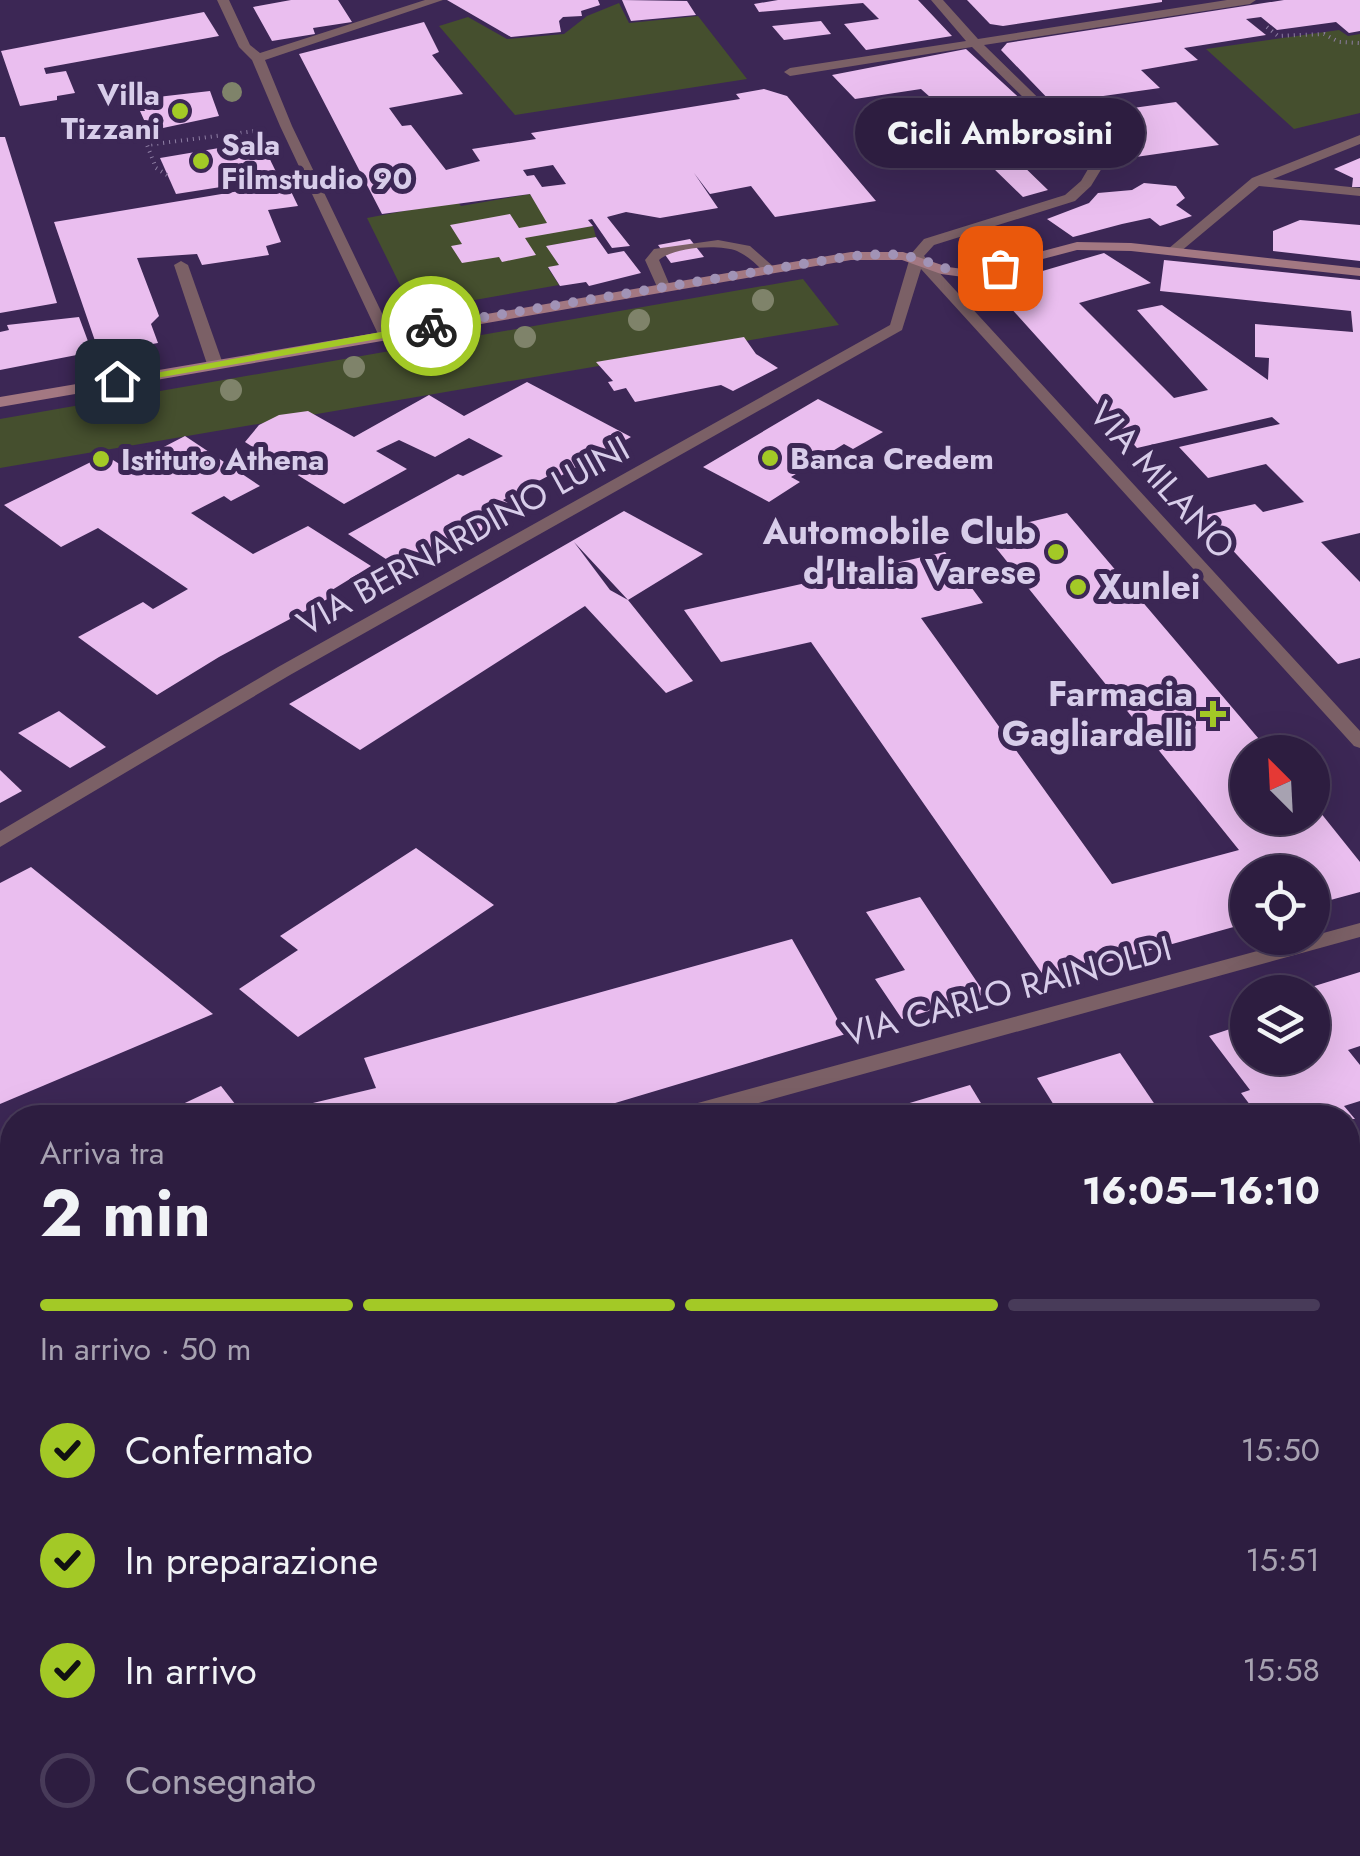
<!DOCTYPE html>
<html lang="it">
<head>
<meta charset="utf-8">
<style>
  body { margin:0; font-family:Jost,sans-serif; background:#392a4b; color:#f1f3f6; height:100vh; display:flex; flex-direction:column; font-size:38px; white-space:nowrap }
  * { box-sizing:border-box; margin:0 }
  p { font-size:32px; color:#a7a2b1 }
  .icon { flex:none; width:55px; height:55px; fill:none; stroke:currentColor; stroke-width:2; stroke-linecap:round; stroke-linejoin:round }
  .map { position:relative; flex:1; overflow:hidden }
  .sheet { position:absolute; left:0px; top:1105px; width:1360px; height:752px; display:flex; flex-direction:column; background:#2d1d40; border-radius:40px 40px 0 0; box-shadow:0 10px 40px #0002,0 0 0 2px #483b59 }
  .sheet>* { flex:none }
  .needle { width:65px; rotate:336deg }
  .tools { position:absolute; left:1230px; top:735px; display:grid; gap:20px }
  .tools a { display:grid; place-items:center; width:100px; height:100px; border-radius:50%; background:#2d1d40; box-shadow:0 10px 40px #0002,0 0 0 2px #483b59; font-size:50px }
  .pin { position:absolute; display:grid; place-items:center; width:85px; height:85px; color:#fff; margin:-42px; border-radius:20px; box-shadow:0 5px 15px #0006 }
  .courier { position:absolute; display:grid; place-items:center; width:100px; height:100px; margin:-50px; border:8px solid #a3c926; border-radius:50%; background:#fff; color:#222; box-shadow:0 2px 12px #0007 }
  .bubble { position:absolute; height:70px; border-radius:35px; background:#2d1d40; box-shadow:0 10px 40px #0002,0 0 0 2px #483b59; font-size:32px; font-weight:700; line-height:70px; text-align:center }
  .summary em { font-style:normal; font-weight:700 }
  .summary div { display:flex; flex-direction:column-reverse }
  .summary { display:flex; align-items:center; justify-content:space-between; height:170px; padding:0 40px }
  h1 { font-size:65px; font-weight:700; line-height:75px }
  .bar { display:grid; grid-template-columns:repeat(4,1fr); gap:15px 10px; align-content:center; height:120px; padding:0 40px }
  .bar i { height:12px; border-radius:8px; background:#483b59 }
  .bar .current { background:#a3c926 }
  .bar p { grid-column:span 4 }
  ol { padding:0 40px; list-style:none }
  li { display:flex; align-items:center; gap:30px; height:110px }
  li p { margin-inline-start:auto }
  li .icon { padding:10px; border-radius:50%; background:#a3c926; color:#111; stroke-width:4 }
  li:last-child { color:#a7a2b1 }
  li i { width:55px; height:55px; border:5px solid #483b59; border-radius:50% }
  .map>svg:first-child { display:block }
  .green { fill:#454f2e }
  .building { fill:#eabeef; fill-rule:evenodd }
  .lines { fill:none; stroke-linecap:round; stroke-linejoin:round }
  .path { stroke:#8f7fa4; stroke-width:4; stroke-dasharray:1 5; stroke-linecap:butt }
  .lane { fill:#7b6066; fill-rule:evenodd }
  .street { fill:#7b6066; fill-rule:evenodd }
  .secondary { fill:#a37882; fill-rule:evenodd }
  .tree { fill:#7f836a }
  .route { fill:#a3c926 }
  .done { stroke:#a193b6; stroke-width:10; stroke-dasharray:0 18 }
  .poi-dot { fill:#a3c926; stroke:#3c2755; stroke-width:4 }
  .labels { text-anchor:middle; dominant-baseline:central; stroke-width:10; stroke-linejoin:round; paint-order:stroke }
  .far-poi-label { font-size:30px; font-weight:bold; fill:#d8cdea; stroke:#3c2755; text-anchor:start }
  .street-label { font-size:35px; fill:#d8cdea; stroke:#3c2755 }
  .poi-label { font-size:35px; font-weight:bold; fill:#d8cdea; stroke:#3c2755; text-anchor:end }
</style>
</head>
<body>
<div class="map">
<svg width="1360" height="1856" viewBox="0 0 1360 1856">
  <rect width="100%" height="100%" fill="#3c2755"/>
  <g class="green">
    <path d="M619,3L629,23L698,16L747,79L515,115L439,26L468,17L507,39L564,34L587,16Z"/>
    <path d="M1339,30L1348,36L1360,34V113L1294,129L1206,49Z"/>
    <path d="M530,194L555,232L593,226L596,237L547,246L559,265L548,268L559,285L418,310L411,307L367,218L457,201L461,206Z"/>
    <path d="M803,279L839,325L0,468V419Z"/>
  </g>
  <g class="building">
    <path d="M291,0H338L352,22L313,28L315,34L272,41L253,7Z"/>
    <path d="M447,0H598L600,5L581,11L582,16L563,17L559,21L561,32L511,37Z"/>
    <path d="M622,0L687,1L696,15L631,21Z"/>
    <path d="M778,0H918L952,36L866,50L844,24L879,19L863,3L759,12L754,4Z"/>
    <path d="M967,0H1162V2L1003,26L990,24Z"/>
    <path d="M1284,0H1360V31L1349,33L1336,22L1277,30L1261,17L1246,19L1266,35L1184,48L1198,60L1141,70L1160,88L1082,99L1097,113L1176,102L1219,145L1108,161L1001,50L1007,43Z"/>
    <path d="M204,12L219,36L44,68L46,74L66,71L75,93L57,96V100L20,106L1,51Z"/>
    <path d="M821,21L831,34L784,40L772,26Z"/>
    <path d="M424,22L439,52L432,55L463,94L389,108L402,126L411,125L446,170L480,161L472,149L536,139L531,133L740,99L736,94L764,89L787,96L876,201L775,217L751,186L710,194L694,173L718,208L660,218L626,212L607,217L630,246L612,248L592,219L588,220L593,226L525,238L536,255L502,262L499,257L462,263L451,246L462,244L450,225L510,214L519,228L547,223L530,194L382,214L299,54ZM553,165L566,184L542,187L534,175L527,176L523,170Z"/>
    <path d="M966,49L1076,150L1018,161L1048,190L1023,197L954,130L1002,122L979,100L932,108L922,99L930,97L921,89L855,99L832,75Z"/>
    <path d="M210,91L219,116L149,131L140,111H145L140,99Z"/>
    <path d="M0,137H5L57,303L0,313Z"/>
    <path d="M261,141L279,178L176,194L160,158Z"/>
    <path d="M1360,158V187H1352L1353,178L1334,169Z"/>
    <path d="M287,183L298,206L268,210L281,242L266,246L269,255L202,265L197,254L137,258L159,316L151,324L158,343L135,347L138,358L103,364L54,222Z"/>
    <path d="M1144,183L1176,186L1185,198L1176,205L1192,216L1160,226L1150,218L1122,224L1073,237L1047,219L1089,203L1098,193L1132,190Z"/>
    <path d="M1300,220L1360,225V261L1273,251V231Z"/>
    <path d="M596,237L608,254L624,251L641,273L589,286L586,282L560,286L548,267L559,265L546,246Z"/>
    <path d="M690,239L704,257L671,263L658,245Z"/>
    <path d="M1104,253L1151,283L1079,303L1174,398L1208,390L1137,310L1162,305L1268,380L1269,358L1255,357V324L1353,332L1351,311L1160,291L1164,260L1360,280V533L1321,542L1360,582V658L1338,664L1201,516L1255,504L1263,512L1304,502L1266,464L1208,478L1179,447L1280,424L1272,417L1137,448L991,286Z"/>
    <path d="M79,317L92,352L0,370V332L9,330L7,325Z"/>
    <path d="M744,337L756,354L778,368L733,391L721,385L635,402L626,388L614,391L608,382L613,381L596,362Z"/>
    <path d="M527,382L631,437L557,478L550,475L503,500L519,510L407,573L348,534L458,474L463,476L503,456L469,438L435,457L399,440L376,451L407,469L344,504L245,442L259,425L279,415L308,411L354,437L429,395L464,416Z"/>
    <path d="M818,399L883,432L853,449L844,444L791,477L800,482L769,502L703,467Z"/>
    <path d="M185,436L260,486L231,501L224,496L191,513L253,554L308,526L371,566L332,590L337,594L219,657L157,695L78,637L143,602L153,609L188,589L98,528L61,547L4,505L105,455L137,475L169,460L156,451Z"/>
    <path d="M624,511L703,554L628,600L693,681L666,693L585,606L360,750L289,704ZM574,542L628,600L610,590Z"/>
    <path d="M1067,513L1270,752H1248V818H1312V802L1360,862V892L1312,905V872H1248V923L1046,979L811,642L721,662L684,610L945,552L983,603L921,618L1112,884L1239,850L984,533Z"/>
    <path d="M59,711L106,747L70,768L18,733Z"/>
    <path d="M0,770L22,791L0,803Z"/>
    <path d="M416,848L494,905L298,1037L239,989L298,950L280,936Z"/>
    <path d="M31,867L213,1014L0,1104V883Z"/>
    <path d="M920,897L985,994L902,1019L875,979L905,970L866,912Z"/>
    <path d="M792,939L846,1034L565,1118H250L376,1088L364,1058Z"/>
    <path d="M1360,972V1046L1348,1050L1360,1065V1101L1344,1106L1355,1119L1260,1118L1241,1093L1250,1090L1209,1036L1248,1023V1058H1312V992H1295Z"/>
    <path d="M1120,1053L1164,1118H1062L1037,1078Z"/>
    <path d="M970,1085L990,1118H878L876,1113Z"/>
    <path d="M221,1086L246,1118H153Z"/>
    <path d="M1360,1231V1549L1348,1554V1317L1351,1316L1348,1310V1235Z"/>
    <path d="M12,1613V1845H164L166,1856H0V1617Z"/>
    <path d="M204,1845H273V1846L242,1856H206Z"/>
    <path d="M441,1845H520L523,1856H411Z"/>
    <path d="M584,1845H977L949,1856H588Z"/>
  </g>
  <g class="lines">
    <g class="path">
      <path d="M1267,27L1278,36L1324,34L1339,42L1360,43"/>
      <path d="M167,175L156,168L147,145L255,131"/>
    </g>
    <g class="lane">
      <path d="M718,240L750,246L775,268L763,271C755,263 748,256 737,251C718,244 674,247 659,260L670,286L658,289L645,260L654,249Z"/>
      <path d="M181,261L188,265L223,364L220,367L215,369L207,364L174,265Z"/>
    </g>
    <g class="street">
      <path d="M217,0H229L250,45L260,53L425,0H443L265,60L292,126L392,334L390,337L385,338L378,334L280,126L252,60L239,47Z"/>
      <path d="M931,0H943L978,39L1227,0H1256L1250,4L984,45L1105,163L1091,186L1075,201L934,245L924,256L1360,731V748L1354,746L921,269L902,330L290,675L0,847V831L278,667L890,325L911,254L924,239L1065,195L1081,181L1091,164L972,47L790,76L784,72L790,68L966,41Z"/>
      <path d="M1360,135V144L1273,179L1360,188V196L1259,186L1180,252L1168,249L1252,178Z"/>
      <path d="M1360,923V937L704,1118H661L664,1112L672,1110Z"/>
      <path d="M12,1282V1301L0,1305V1285Z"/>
      <path d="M1360,1789V1817L1348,1821V1794Z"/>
      <path d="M1207,1845H1259L1252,1856H1200Z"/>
    </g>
    <path class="secondary" d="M1077,242L1131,243L1360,268V276L1131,251L1077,250L971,278L941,274L902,260H851L0,407V397L851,252H903L948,267L971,270Z"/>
  </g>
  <g class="tree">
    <circle cx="232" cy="92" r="10"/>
    <circle cx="763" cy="300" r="11"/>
    <circle cx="639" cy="320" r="11"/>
    <circle cx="525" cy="337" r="11"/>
    <circle cx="444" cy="351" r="11"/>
    <circle cx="354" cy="367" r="11"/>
    <circle cx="231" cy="390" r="11"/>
    <circle cx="116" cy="410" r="11"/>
  </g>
  <path class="route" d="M431,323L435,329L117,385L111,381Z"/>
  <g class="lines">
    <path class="done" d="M431,326L851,256C873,255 894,252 915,258C956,270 954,278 1000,268"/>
  </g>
  <g class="poi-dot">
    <circle cx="180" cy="111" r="10"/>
    <circle cx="201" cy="161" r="10"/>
    <circle cx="770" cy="458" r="10"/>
    <circle cx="101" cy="459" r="10"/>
    <circle cx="1056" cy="552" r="10"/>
    <circle cx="1078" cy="587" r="10"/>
    <path d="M1208 699h10v10h10v10h-10v10h-10v-10h-10v-10h10z"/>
  </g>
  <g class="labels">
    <g class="far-poi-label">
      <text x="160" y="94" text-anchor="end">Villa<tspan x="160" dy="34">Tizzani</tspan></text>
      <text x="221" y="144">Sala<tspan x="221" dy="34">Filmstudio 90</tspan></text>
      <text x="790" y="458">Banca Credem</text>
      <text x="121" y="459">Istituto Athena</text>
    </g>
    <g class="street-label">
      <text transform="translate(1162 480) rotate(48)">VIA MILANO</text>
      <text transform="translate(463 536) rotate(-29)">VIA BERNARDINO LUINI</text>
      <text transform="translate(1007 991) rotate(-15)">VIA CARLO RAINOLDI</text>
    </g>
    <g class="poi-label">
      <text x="1036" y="532">Automobile Club<tspan x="1036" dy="40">d'Italia Varese</tspan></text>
      <text x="1098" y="587" text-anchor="start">Xunlei</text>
      <text x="1193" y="694">Farmacia<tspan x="1193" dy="40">Gagliardelli</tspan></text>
    </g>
  </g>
</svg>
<div class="tools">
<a><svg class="needle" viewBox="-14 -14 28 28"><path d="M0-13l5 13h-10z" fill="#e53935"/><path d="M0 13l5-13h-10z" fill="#a7a2b1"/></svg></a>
<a><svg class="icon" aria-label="locate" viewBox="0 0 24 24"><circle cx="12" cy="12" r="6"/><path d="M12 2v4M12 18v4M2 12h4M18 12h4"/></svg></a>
<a><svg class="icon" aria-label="layers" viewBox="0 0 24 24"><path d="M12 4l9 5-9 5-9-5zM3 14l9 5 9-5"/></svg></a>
</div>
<div class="pin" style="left:1000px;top:268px;background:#ea580c"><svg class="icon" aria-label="bag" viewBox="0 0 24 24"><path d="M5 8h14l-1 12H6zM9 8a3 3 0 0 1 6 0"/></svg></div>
<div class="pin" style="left:117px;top:381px;background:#1f2937"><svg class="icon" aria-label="home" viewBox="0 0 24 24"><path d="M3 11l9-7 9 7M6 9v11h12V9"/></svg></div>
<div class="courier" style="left:431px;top:326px"><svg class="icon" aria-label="bike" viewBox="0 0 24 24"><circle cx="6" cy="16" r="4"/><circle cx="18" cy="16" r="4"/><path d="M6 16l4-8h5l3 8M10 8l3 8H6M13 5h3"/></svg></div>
<div class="bubble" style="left:855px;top:98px;width:290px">Cicli Ambrosini</div>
<section class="sheet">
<div class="summary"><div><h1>2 min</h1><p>Arriva tra</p></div><em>16:05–16:10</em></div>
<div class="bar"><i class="current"></i><i class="current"></i><i class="current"></i><i></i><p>In arrivo · 50 m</p></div>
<ol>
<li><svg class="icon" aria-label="check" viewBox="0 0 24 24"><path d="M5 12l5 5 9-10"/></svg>Confermato<p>15:50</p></li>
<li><svg class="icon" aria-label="check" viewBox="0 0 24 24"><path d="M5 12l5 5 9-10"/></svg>In preparazione<p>15:51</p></li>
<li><svg class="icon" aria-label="check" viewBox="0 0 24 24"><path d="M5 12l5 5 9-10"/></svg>In arrivo<p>15:58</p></li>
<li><i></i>Consegnato</li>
</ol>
</section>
</div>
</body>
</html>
